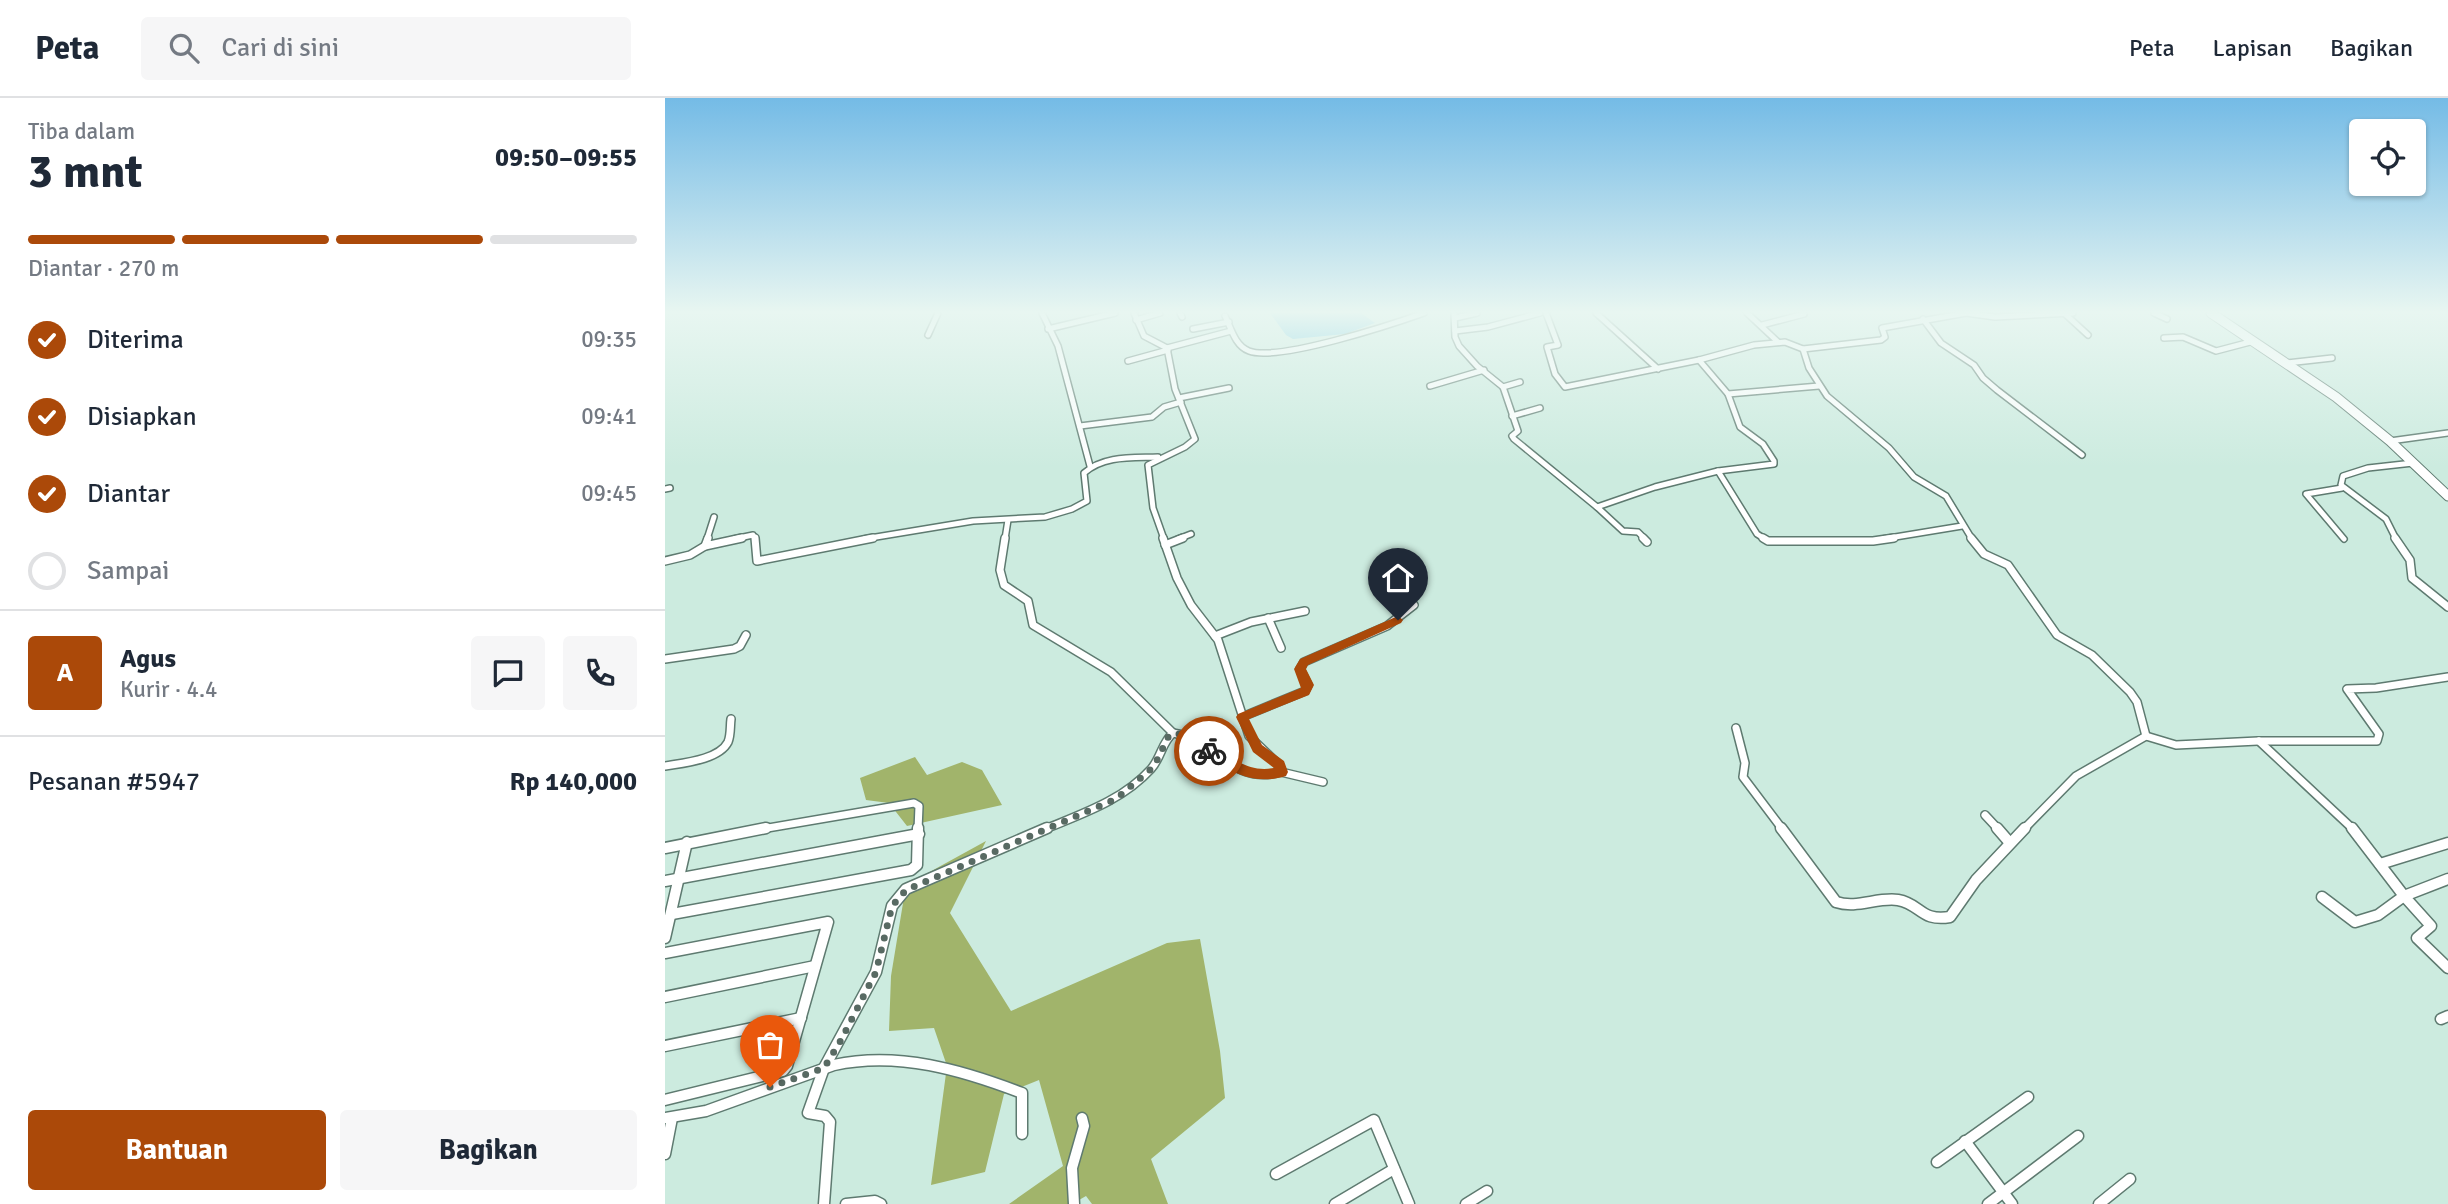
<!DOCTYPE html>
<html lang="id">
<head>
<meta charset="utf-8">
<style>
  body { margin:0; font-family:Signika,sans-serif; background:#f6f6f7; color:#1f2937; height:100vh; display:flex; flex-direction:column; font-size:26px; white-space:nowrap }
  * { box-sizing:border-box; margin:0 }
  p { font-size:23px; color:#747a83 }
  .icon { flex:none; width:38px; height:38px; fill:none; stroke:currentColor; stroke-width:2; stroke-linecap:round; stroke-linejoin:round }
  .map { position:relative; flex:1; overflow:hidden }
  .sheet { display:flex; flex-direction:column; background:#fff; width:665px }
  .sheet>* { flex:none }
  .buttons { position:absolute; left:1684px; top:21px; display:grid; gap:14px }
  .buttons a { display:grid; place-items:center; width:77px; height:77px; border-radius:7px; background:#fff; box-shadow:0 2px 5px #0004; font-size:35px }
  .pin { position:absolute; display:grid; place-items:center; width:60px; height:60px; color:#fff; margin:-72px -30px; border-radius:50% 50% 50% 0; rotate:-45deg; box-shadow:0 0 7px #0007 }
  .pin .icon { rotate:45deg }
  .courier { position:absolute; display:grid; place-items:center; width:70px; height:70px; margin:-35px; border:5px solid #ab4909; border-radius:50%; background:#fff; color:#222; box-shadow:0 2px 9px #0007 }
  .headline em { font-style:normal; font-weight:700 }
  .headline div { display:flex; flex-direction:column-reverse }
  .headline { display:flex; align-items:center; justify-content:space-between; height:119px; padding:0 28px }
  h1 { font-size:46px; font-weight:700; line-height:52px }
  .bar { display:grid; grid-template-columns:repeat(4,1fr); gap:10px 7px; align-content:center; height:84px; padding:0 28px }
  .bar i { height:9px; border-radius:5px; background:#e0e1e3 }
  .bar .on { background:#ab4909 }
  .bar p { grid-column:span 4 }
  .line { display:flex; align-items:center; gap:18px; padding:0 28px; border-top:2px solid #e0e1e3 }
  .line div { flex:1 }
  .round { display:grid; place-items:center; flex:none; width:74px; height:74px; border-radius:7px; background:#f6f6f7 }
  ol { padding:0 28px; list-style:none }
  li { display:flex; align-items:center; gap:21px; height:77px }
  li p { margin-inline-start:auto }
  li .icon { padding:7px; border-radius:50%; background:#ab4909; color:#fff; stroke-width:4 }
  li:last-child { color:#747a83 }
  li i { width:38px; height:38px; border:4px solid #e0e1e3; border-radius:50% }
  .primary-button { display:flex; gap:14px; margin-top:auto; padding:14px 28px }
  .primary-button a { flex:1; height:80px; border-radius:7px; background:#ab4909; color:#fff; font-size:28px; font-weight:700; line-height:80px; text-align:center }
  .primary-button a+a { background:#f6f6f7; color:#1f2937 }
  header { display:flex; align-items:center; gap:42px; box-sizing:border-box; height:98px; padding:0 35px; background:#fff; border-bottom:2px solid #e0e1e3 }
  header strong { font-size:33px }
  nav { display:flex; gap:38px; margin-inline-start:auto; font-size:24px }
  .search { width:490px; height:63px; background:#f6f6f7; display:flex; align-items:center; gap:18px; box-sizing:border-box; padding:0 24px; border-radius:7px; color:#747a83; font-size:26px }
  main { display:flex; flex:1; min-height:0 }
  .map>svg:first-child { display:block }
  .forest { fill:#a1b46b }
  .water { fill:#67c6e4 }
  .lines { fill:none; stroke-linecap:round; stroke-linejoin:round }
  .street-far2-casing { stroke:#5e7a70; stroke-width:8 }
  .street-far1-casing { stroke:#5e7a70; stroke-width:10 }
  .street-casing { stroke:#5e7a70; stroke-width:13 }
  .primary-casing { stroke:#5e7a70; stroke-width:11 }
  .street-far2 { stroke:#fff; stroke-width:5 }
  .street-far1 { stroke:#fff; stroke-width:7 }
  .street { stroke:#fff; stroke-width:10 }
  .primary { stroke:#fff; stroke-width:9 }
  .route { fill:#ab4909 }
  .done { stroke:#586a63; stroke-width:7; stroke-dasharray:0 12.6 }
</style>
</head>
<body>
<header>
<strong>Peta</strong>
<div class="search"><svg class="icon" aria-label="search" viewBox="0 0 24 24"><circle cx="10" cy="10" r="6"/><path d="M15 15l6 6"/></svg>Cari di sini</div>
<nav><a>Peta</a><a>Lapisan</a><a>Bagikan</a></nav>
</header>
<main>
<section class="sheet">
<div class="headline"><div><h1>3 mnt</h1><p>Tiba dalam</p></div><em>09:50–09:55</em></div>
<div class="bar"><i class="on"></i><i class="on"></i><i class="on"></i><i></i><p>Diantar · 270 m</p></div>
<ol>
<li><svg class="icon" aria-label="check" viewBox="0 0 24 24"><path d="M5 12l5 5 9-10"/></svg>Diterima<p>09:35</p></li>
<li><svg class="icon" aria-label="check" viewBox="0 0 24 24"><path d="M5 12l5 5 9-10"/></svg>Disiapkan<p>09:41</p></li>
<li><svg class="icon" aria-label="check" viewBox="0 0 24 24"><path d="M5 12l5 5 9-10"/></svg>Diantar<p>09:45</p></li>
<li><i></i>Sampai</li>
</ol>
<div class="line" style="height:126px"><b class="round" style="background:#ab4909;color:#fff">A</b><div><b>Agus</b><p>Kurir · 4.4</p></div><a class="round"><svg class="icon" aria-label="chat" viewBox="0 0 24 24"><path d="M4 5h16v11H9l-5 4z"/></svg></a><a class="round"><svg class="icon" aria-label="phone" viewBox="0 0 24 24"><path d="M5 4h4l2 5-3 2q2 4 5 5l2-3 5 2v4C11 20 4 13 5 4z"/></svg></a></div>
<div class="line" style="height:91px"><div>Pesanan #5947</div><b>Rp 140,000</b></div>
<div class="primary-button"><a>Bantuan</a><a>Bagikan</a></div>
</section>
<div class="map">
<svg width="1783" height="1106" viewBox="0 0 1783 1106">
  <rect width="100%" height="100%" fill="#ccebdf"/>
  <g class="forest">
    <path d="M250,659L262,677L297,664L317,672L337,707L242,728L224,705L201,702L195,680Z"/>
    <path d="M321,743L285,815L346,913L502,845L535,841L555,953L560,1000L486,1061L503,1106H427L421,1098L407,1106H344L398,1068L374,982L339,996L320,1074L266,1087L282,968L269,930L224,933L226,878L241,787Z"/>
  </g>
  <path class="water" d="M605,215H696L710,225L680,236L628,241L621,237Z"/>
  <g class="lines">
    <defs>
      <g id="street-far2">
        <path d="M377,215L393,248L425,368"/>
        <path d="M469,215L479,238L502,250L566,233"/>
        <path d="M515,215L517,219"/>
        <path d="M789,215L790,239L794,248L812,268L838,289L855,284"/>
        <path d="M881,215L893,247L882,249L890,276L900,289L1034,262L1089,247L1120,244L1138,251L1216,242L1220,239L1217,230L1301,215L1330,219L1408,215"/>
        <path d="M931,215L993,271"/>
        <path d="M1082,215L1113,244"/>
        <path d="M1399,215L1423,237"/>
        <path d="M1489,215L1502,221"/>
        <path d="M560,218C566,230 570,248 584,253C613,264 728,226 759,215"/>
        <path d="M790,220L812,215"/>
        <path d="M1258,221L1276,245L1309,267L1318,280L1332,292L1417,357"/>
        <path d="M471,222L495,215"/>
        <path d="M1097,227L1139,216"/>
        <path d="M383,231L450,215"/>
        <path d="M528,231L564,224"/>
        <path d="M790,233L823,229L875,215"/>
        <path d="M263,237L273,215"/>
        <path d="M1499,240L1518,239L1551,253L1589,243"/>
        <path d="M1138,251L1144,270L1162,298L1224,350L1249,379L1281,398L1307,441"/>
        <path d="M1034,262L1063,296L1075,329L1098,346L1109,363V366L1053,373"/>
        <path d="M463,263L503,252"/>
        <path d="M1622,265L1667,260"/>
        <path d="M765,288L819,272"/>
        <path d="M838,289L853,333L847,338L849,341L932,409L990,389L1053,373L1092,436L1100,441"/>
        <path d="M1063,296L1154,288"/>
        <path d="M514,300L564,290"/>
        <path d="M847,318L875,310"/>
        <path d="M415,328L487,319L499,309L516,304"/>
        <path d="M1725,343L1783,335"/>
        <path d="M1677,390L1641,396L1679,441"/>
        <path d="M0,391L5,390"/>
        <path d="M932,409L958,433L973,434L980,441"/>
        <path d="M42,441L49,419"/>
        <path d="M69,441L88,437L90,441"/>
        <path d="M199,441L308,423L380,419L407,411L422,403L419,375C439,357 468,360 493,359"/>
        <path d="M340,441L343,422"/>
        <path d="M499,441L488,410L483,367L520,349L530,341L510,291L502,250"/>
        <path d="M513,441L526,436"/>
        <path d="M1218,441L1297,428"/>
        <path d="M1731,441L1721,421L1676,387L1678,378L1703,370L1748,365"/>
      </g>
      <g id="street-far1">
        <path d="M43,440L40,448L77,440"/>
        <path d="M90,440L92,463L208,440"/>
        <path d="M340,440L335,472L339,487L363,503L368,527L446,574L508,635"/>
        <path d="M498,440L512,480L526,507L553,542L584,638L612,665L616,674L658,684"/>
        <path d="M978,440L982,444"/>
        <path d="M1098,440L1103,443H1208L1229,440"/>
        <path d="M1306,440L1319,456L1343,467L1392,537L1427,557L1465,594L1472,604L1481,638"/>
        <path d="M1730,440L1745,462L1747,480L1783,509"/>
        <path d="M500,447L518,440"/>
        <path d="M0,463L25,457L40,448"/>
        <path d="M603,520L616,550"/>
        <path d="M550,538L586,524L640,513"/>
        <path d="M0,561L69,551L75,548L81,537"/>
        <path d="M577,619L640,593L643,587L635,571L639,564L722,528L749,507"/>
        <path d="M1071,630L1080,665L1078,679L1118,732"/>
        <path d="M1594,643L1689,732"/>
        <path d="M0,668C17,665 54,662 63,644C66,637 65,628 66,621"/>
        <path d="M1320,717L1334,732"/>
        <path d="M91,732L249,705L254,708L253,732"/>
        <path d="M378,732C416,716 457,703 486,671C496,660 497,644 508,635C552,642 566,688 616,674"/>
        <path d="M1358,732L1411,678L1481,638L1511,647L1593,643H1712L1714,636L1682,591L1711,590L1783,579"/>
      </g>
      <g id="street">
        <path d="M1116,730L1171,804C1192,811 1212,799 1233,802C1256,806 1256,824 1285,819L1311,782L1360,730"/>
        <path d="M1332,730L1345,745"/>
        <path d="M0,750L101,730"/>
        <path d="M1715,766L1783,745"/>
        <path d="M1783,781L1739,798L1766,828L1752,840L1783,870"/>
        <path d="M0,783L254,736"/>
        <path d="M1657,799L1690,824L1713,817L1739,798L1687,730"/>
        <path d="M7,816L246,772L252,767L253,730"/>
        <path d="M0,840L22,744"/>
        <path d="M0,855L163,824L122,968L118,973L0,1002"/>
        <path d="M0,899L150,868"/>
        <path d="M1776,921L1783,918"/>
        <path d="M0,948L136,920"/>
        <path d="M0,1020L41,1013L169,967C233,953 297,972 357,995V1036"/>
        <path d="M1300,1043L1347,1106"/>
        <path d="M0,1056L7,1020"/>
        <path d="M1272,1064L1363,999"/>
        <path d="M611,1076L709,1022L744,1106"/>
        <path d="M159,1106L165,1024L160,1018L143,1015L159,970L211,874L227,808L241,791L382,730"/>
        <path d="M181,1106L210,1103L216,1106"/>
        <path d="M409,1106L407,1070L419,1028L417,1020"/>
        <path d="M670,1106L729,1071"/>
        <path d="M801,1106L822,1093"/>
        <path d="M1323,1106L1413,1038"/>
        <path d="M1434,1106L1465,1081"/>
      </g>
      <path id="primary" d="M1546,215L1671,299L1725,343L1783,398"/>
    </defs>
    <use href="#street-far2" class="street-far2-casing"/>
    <use href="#street-far1" class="street-far1-casing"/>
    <use href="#street" class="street-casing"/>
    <use href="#primary" class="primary-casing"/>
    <use href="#street-far2" class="street-far2"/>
    <use href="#street-far1" class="street-far1"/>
    <use href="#street" class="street"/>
    <use href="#primary" class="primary"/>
  </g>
  <linearGradient id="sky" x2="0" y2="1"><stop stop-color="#74bbe6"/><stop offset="0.58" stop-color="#e8f6f1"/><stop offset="1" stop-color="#e8f6f1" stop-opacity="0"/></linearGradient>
  <rect width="1783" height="369" fill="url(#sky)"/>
  <path class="route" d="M733,518L738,522L736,525L643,567L641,571L649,587L644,597L584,621L597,647L619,663L623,674L621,678C588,688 566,674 539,657V650L544,648C568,658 581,675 609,670L588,654L571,619L573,616L636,590L629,571L635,561Z"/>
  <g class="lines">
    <path class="done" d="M105,989L159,970L175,944L211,874L227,808L241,792L451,701L486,671L494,659L502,640L508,635L520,637L544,653"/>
  </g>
</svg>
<div class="buttons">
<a><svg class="icon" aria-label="locate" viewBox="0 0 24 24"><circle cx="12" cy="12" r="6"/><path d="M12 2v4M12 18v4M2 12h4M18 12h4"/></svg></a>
</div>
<div class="pin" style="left:105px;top:989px;background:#ea580c"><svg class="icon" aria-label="bag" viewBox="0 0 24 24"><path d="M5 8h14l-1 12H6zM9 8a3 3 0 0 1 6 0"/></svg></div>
<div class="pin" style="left:733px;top:522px;background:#1f2937"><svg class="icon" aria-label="home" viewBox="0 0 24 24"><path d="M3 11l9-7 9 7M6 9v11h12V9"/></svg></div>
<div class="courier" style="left:544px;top:653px"><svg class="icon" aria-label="bike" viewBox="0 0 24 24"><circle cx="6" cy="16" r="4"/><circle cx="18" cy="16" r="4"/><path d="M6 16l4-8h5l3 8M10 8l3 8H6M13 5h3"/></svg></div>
</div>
</main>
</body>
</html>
